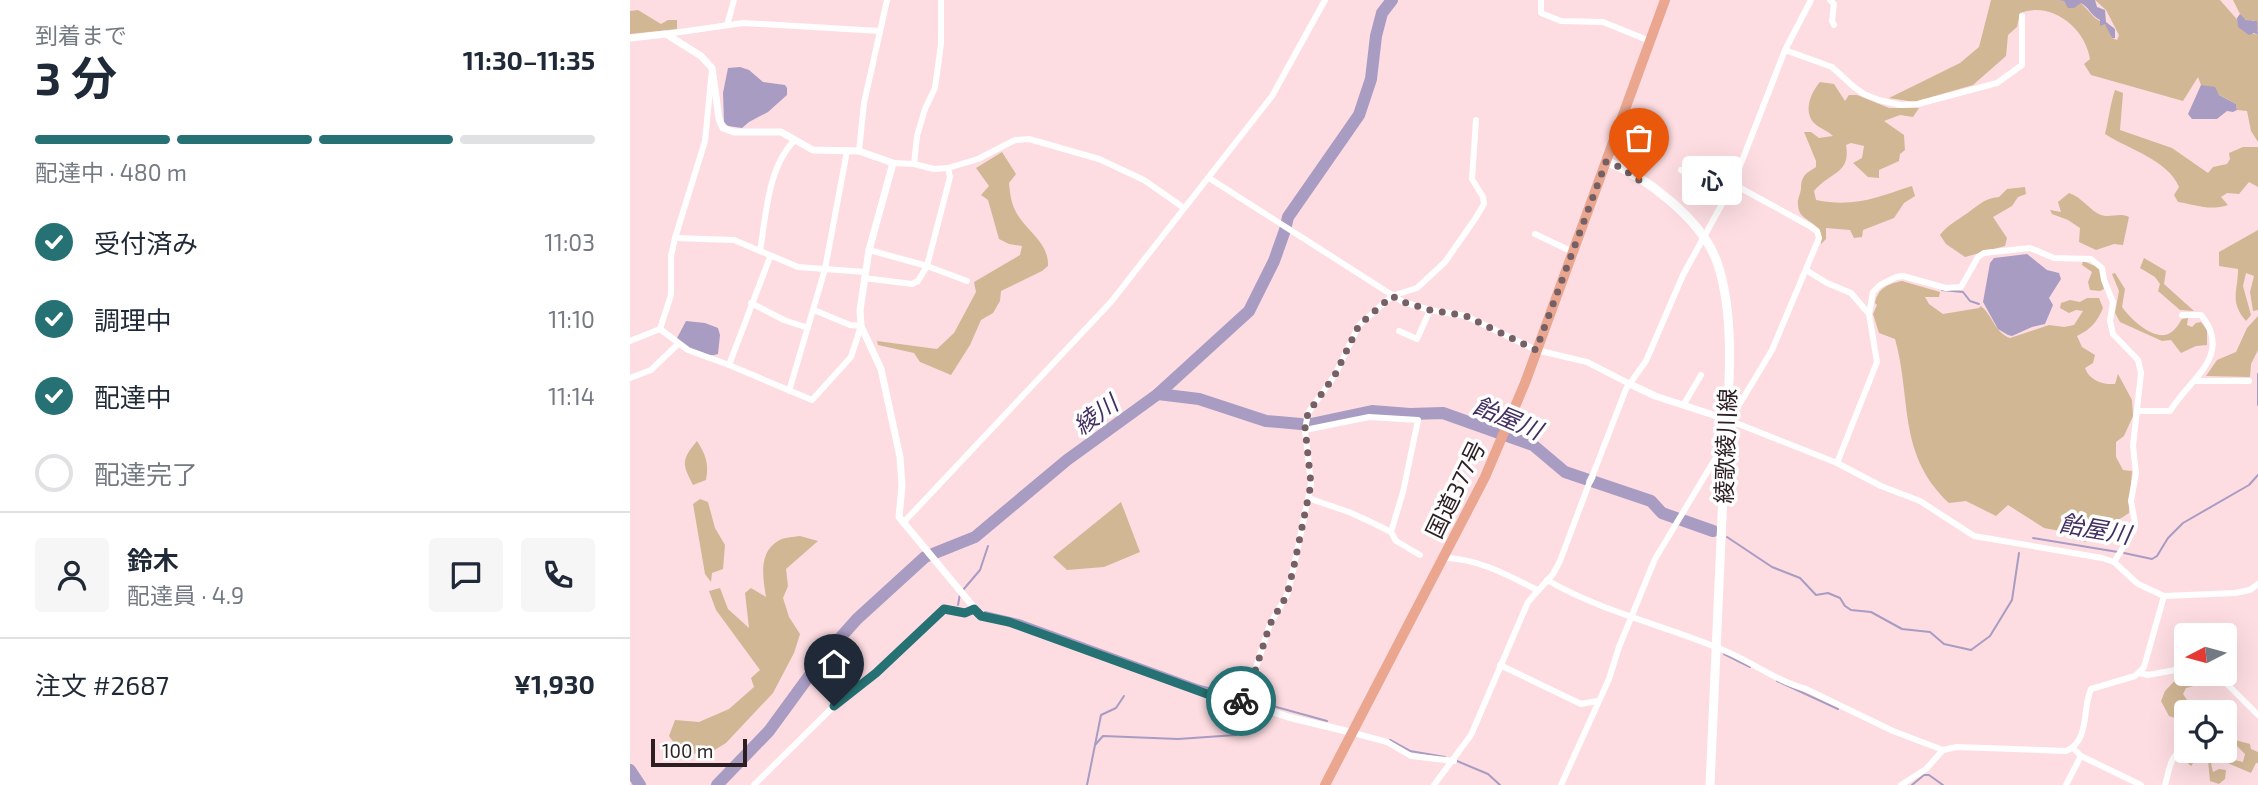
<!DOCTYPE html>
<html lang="ja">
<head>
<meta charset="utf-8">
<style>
  body { margin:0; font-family:"Exo 2","Noto Sans JP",sans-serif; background:#f6f6f7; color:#1f2937; height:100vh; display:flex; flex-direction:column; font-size:26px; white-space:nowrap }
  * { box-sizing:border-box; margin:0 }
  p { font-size:23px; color:#747a83 }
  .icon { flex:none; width:38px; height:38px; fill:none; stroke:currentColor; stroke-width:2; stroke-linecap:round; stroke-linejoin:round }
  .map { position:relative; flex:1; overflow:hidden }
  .sheet { display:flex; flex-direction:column; background:#fff; width:630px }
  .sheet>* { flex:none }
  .needle { width:46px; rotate:264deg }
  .fabs { position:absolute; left:1544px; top:623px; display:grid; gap:14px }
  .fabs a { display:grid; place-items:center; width:63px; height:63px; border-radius:7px; background:#fff; box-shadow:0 7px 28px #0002; font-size:35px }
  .scale { position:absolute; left:21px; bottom:18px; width:96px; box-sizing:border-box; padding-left:7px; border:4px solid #2c1e21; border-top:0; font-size:19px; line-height:24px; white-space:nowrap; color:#2c1e21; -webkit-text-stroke:5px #fff; paint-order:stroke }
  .pin { position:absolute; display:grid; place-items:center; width:60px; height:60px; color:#fff; margin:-72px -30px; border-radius:50% 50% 50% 0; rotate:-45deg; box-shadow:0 0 7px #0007 }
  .pin .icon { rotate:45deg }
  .courier { position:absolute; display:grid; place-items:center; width:70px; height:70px; margin:-35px; border:5px solid #267173; border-radius:50%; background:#fff; color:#222; box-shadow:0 2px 9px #0007 }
  .bubble { position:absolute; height:49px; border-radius:7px; background:#fff; box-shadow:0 7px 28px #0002; font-size:23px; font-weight:700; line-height:49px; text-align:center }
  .summary em { font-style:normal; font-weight:700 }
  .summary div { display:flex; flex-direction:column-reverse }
  .summary { display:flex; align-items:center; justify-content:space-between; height:119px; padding:0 35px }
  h1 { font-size:46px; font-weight:700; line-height:52px }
  .bar { display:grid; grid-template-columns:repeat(4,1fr); gap:10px 7px; align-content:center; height:84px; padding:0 35px }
  .bar i { height:9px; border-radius:5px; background:#e0e1e3 }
  .bar .selected { background:#267173 }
  .bar p { grid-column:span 4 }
  .line { display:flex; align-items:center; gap:18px; padding:0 35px; border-top:2px solid #e0e1e3 }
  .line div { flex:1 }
  .round { display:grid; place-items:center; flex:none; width:74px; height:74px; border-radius:7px; background:#f6f6f7 }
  ol { padding:0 35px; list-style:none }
  li { display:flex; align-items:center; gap:21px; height:77px }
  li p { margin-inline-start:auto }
  li .icon { padding:7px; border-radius:50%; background:#267173; color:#fff; stroke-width:4 }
  li:last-child { color:#747a83 }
  li i { width:38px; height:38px; border:4px solid #e0e1e3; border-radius:50% }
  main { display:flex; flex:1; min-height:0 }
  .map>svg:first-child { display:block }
  .green { fill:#d2b795 }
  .water { fill:#a89cc3 }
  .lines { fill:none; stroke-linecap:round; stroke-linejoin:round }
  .stream { stroke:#a89cc3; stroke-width:2 }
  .river { stroke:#a89cc3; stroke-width:12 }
  .minor { stroke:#fff; stroke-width:6 }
  .tertiary { stroke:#fff; stroke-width:7 }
  .secondary { stroke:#fff; stroke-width:9 }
  .trunk { stroke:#eaa68f; stroke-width:10 }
  .done { stroke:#756165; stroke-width:7; stroke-dasharray:0 12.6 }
  .route { stroke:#267173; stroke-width:9 }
  .labels { text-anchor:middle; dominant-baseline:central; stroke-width:7; stroke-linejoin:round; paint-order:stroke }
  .street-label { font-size:23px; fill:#2c1e21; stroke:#fff }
  .water-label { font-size:24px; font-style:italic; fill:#422f63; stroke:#fff }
</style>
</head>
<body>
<main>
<section class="sheet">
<div class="summary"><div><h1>3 分</h1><p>到着まで</p></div><em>11:30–11:35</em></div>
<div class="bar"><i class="selected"></i><i class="selected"></i><i class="selected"></i><i></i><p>配達中 · 480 m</p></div>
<ol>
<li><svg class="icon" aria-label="check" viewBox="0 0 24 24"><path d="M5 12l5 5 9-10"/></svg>受付済み<p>11:03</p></li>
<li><svg class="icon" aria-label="check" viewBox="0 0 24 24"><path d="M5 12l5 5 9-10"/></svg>調理中<p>11:10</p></li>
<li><svg class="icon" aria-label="check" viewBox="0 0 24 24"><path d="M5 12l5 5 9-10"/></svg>配達中<p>11:14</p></li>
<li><i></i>配達完了</li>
</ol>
<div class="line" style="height:126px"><a class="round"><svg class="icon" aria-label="person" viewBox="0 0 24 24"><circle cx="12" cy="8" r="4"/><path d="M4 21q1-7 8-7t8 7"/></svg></a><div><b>鈴木</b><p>配達員 · 4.9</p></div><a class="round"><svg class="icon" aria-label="chat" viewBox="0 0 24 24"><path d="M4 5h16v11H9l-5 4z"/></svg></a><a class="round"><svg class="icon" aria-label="phone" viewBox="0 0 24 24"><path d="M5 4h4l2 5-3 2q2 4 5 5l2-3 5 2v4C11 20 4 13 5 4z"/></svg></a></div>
<div class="line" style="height:91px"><div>注文 #2687</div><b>¥1,930</b></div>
</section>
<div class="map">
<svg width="1628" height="785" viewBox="0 0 1628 785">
  <rect width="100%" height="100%" fill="#fddde2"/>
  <g class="green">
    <path d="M1361,0H1424L1434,1L1436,4L1451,3L1465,18L1478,26L1482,38L1487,40L1489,35L1476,10L1465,0H1590L1618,32L1628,35V142L1621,131L1617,111L1607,110L1606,104L1571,85L1568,77L1553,101L1461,75L1454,64L1460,59C1455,28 1422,1 1390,13L1387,27L1378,35L1376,56L1343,85L1284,102L1259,98L1330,63L1349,47Z"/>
    <path d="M1603,0H1628V31L1624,20L1620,21L1612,18Z"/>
    <path d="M8,10L31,24L38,20H47V29L0,34V11Z"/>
    <path d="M1190,82L1204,84L1215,101L1219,95H1227L1259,108H1289L1283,117L1270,115L1254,121L1274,135L1275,150L1270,154L1269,161L1249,170V178L1238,177L1223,163L1232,158L1234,146L1221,143L1216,145C1221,174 1201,171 1184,191L1186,200C1225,208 1247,197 1282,186L1285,196L1274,203L1264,218L1233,230L1232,237L1224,238L1220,230L1196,228V239L1191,244C1195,219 1168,224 1168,205C1167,199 1171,193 1171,188C1171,176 1176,173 1186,167V161L1174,132H1181L1189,138L1203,136C1198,131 1189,128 1184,123C1173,111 1181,92 1190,82Z"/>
    <path d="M1485,90L1493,93L1490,130L1542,148L1578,173L1583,167L1597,164L1600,159L1599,153L1613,147H1628V187L1619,182L1609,194L1597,193L1591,197L1598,205C1579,211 1567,205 1548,202L1544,195L1549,187C1538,160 1498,149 1475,134C1479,118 1480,105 1485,90Z"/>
    <path d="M372,152L386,174L379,183C380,193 381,203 386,212C396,231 419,242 418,266L412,271L371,291L370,301L363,313L351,320L340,345L321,375L290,362L284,353L248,345L247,341L307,349L324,333L346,292L344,282L390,255L392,246L379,244L369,239L358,200L351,195L359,186L346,168Z"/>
    <path d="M1395,187L1396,194L1388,197L1382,206L1363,217L1377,238L1375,246L1335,257L1316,244L1310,235C1318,225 1323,223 1333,216C1346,208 1353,198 1369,197L1377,189Z"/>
    <path d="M1439,193C1452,197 1460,211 1471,215C1481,218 1490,212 1499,217L1493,245L1484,244L1466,250L1449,242L1450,228L1438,220L1422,214L1420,210L1431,212L1428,202Z"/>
    <path d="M1628,230V310L1623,311L1620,292L1624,276L1616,273L1613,286L1621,315L1616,321C1599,301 1608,292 1608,269L1589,266V252Z"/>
    <path d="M1514,258L1536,271L1534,284L1564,311L1550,310L1528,291L1530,284L1525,277L1510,268Z"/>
    <path d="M1453,261L1470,268L1474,289L1470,291L1460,290L1458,282L1462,272L1452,265Z"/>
    <path d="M1485,273L1495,289L1492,307C1500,318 1519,337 1535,335C1544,333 1548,325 1552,319L1558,318L1557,325L1562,327L1566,323L1571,322L1577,330V345L1566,346L1551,353L1541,340L1532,341L1490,322L1485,313L1489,291L1482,274Z"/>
    <path d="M1272,281L1310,292L1309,297H1295L1299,304L1313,314L1349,308L1351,306C1363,316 1365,333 1380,338L1419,325L1434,327L1444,325L1453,311L1446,310L1439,313L1430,308L1431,303L1440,300L1450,302L1457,298H1469L1473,308C1467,322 1461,329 1447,336L1452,347L1465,355L1463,363L1455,368C1459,380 1473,385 1485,384L1488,374L1502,400L1503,416L1494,436L1486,442V457L1493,470L1502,471L1499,513L1455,542L1441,533L1414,528L1378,505L1366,516L1336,501L1319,503C1267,454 1282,400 1265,339L1249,333L1243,314L1247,305L1245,303C1248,288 1258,284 1272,281Z"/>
    <path d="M1628,316V350L1621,364L1620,377L1576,376L1587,360L1606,352L1617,328Z"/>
    <path d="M67,441C76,455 79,464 76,480L63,485C52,464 51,460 67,441Z"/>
    <path d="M70,499L78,502L85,528L95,545L93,569L82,573L81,582L75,574L63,504Z"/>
    <path d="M491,502L510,552L474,567L437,570L423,557Z"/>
    <path d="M170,536L188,541L156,569L158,586L153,598L159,617L170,634L164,653L143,693L96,743L78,754L51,753L39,736L45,720L69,722L99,709L124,687L121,678L130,670L86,610L79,591L90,588L98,609L119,628L115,593L121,588L136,597C133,578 128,553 148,541C153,537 164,537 170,536Z"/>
    <path d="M1567,674L1571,677V684L1556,688L1553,694L1565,712H1556V722L1539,716L1531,701L1535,691L1550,675Z"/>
    <path d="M1605,740L1620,744L1621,749L1628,752V763H1626L1621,773L1595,762L1596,758L1613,762L1615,754L1605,744Z"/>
    <path d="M1559,751H1587L1581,764L1583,772L1589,769L1596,770L1595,779L1589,784L1580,781L1578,760L1571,753L1561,766L1552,758Z"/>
  </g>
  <g class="water">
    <path d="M1424,0H1465L1467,7L1475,10L1476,22L1485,29V38H1482L1475,24L1470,26V20C1460,15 1459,7 1451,3L1444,8H1438L1434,1Z"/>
    <path d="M1610,14L1616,20L1627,21L1628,35L1624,33L1619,35L1608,27L1607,18Z"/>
    <path d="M110,67L119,70L133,82L155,85L157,88V95L138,112L119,122L112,128L98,126L94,122L93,93L98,68Z"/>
    <path d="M1571,85L1585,87L1589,95L1606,104L1607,110L1603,112L1597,111L1587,119H1562L1558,114Z"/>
    <path d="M1397,254L1417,270L1429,273L1431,279L1419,298L1423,305L1415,324L1402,327L1382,336L1378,335L1368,329L1353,302L1360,263L1364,258Z"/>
    <path d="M56,321L75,323L88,328L90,335L88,354C73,359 59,347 46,340Z"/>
  </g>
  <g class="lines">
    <g class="stream">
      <path d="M1312,290L1333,292L1340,301L1349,304"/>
      <path d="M1628,374V405"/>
      <path d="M1097,537L1142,567L1170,578L1186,595L1198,593L1210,598L1215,606L1221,610L1241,612L1272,629L1300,632L1314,644L1341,650L1360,636L1382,600L1389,553"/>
      <path d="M1403,538L1488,552"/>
      <path d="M1494,553L1522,559L1527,556L1538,538L1553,523L1619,485L1628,475"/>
      <path d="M333,590L350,570L358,546"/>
      <path d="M328,605L330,594"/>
      <path d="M355,612L389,620L567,685L697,721"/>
      <path d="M1094,654L1120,667"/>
      <path d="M1147,681L1208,709"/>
      <path d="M760,740L780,751L815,757"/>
      <path d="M465,745L473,736L548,739L606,735L611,732L618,708"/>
      <path d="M827,761L858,774L870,785"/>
      <path d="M9,785V783"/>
      <path d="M457,785L471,715L486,708L494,696"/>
      <path d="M1282,785L1294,775H1299L1313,785"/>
    </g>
    <g class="river">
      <path d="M528,394L569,399L636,421L671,424"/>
      <path d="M681,424L742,411L780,414L813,413L903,445L935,472L1021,501L1032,513L1083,531"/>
      <path d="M0,770L10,785"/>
      <path d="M87,785L139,731L193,657L227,619L295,557L345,537L437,460L528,394L619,311L644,261L655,230L658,217L729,115L741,79L746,36L752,13L762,0"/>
    </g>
    <g class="minor">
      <path d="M911,0V13L931,21L973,22L1020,41"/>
      <path d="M1200,0L1204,4L1202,21L1204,25"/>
      <path d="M97,25L104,0"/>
      <path d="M36,34L113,23L250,31"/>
      <path d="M1155,50L1202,67L1224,87L1234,94L1249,100L1270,105L1288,104L1367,83L1392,65V16"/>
      <path d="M229,151L234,103L257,0"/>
      <path d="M263,163L284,164L304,169L318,168L348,159L385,140L399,139L469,159L514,180L554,208"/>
      <path d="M284,164L287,136L295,109L305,88L311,44V0"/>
      <path d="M1051,170C1066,180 1083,183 1099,192"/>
      <path d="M579,178L773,302L800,310L836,316L906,350L957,362L1000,384"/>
      <path d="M905,234L943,252"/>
      <path d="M45,238L104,240L168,267L235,272"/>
      <path d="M239,250L297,266L337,281"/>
      <path d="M130,251C136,215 138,166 165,140"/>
      <path d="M1176,270L1197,283L1221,293L1239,314"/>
      <path d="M234,278L282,284L288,281L297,266L320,177L318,168"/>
      <path d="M121,303L154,320L178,328"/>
      <path d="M30,329L58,350L99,365L182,400L221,357L231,326L220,325L184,310"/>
      <path d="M30,329L41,295V256L45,238L75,141L82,69"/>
      <path d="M769,331L787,339L800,310"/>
      <path d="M0,341L30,329"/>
      <path d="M99,365L140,257"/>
      <path d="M0,378L21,370L48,344"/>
      <path d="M1565,381H1619"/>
      <path d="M159,391L195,269L217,151"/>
      <path d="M1054,404L1071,375"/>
      <path d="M1507,411H1540C1559,379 1604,356 1571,315H1552"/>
      <path d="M1096,419L1207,463L1251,486L1290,501L1344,536L1472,558L1484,562L1508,584L1534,596L1605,593L1620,590L1628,584"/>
      <path d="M1100,420L1142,350L1189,238L1187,231L1178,225L1103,184"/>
      <path d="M675,430L739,417L788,420L773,492L761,532"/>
      <path d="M1207,463L1247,362L1239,314L1243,292L1250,285L1266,277L1273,276L1316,288L1331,287L1348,257L1354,253L1400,248L1424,258L1461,259L1472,268L1474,280L1483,302L1480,321L1483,334L1508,360L1511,373L1503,446L1506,473L1501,501L1505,523L1504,530L1484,562"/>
      <path d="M962,477L996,389L1016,361L1053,275L1103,184L1155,50L1181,0"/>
      <path d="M678,498L719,512L743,523L761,532L766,541L790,555"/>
      <path d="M273,523L481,302L642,96L695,0"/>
      <path d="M813,558C847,558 878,575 907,590"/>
      <path d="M917,580C972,612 1034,625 1093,650C1121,661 1146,681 1176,689L1263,731L1313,750"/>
      <path d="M870,665L951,704L967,701"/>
      <path d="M1509,673L1518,675L1556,668"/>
      <path d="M1587,674L1628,715"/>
      <path d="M615,702L640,624L657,595L664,566L681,484L675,430L678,413L705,375L729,325L762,296L787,288L815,262L845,219L854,204L853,197L842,179L846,120"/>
      <path d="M720,732L757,742L781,756L824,761"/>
      <path d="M1443,748L1451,756L1511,785"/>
      <path d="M124,785L204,706L246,673L314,609L335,613L344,609"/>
      <path d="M804,785L841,735L898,602L923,574L930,561L960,481"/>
      <path d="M931,785L979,679L989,647L1025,559L1094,444"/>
      <path d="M1271,785L1296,769L1313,750L1327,747L1436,751C1460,741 1452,709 1461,689L1505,676L1514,667L1534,596"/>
      <path d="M1436,785L1451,756"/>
      <path d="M1535,785C1539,773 1539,756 1552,751"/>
    </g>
    <g class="tertiary">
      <path d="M0,38L36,34L71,56L82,68L89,119L93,128L104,132H151L183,150L229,151L263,163L239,250L230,310L231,326L251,369L270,457L272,486L269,517L351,616L379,622L580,695L615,702L658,717L720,732"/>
      <path d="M1000,384L1025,396L1096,419"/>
      <path d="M960,481L962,477"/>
    </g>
    <path class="secondary" d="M976,161C1017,177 1072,220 1087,262C1108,322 1097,409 1094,473C1089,577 1084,681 1080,785"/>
    <path class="trunk" d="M695,785L855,477L895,383L1035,0"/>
  </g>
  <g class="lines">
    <path class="done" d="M611,701L615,702L616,700L640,624L657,595L664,566L681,484L675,427L678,413L705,375L729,325L762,296L773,302L800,310L836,316L906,350L976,162L990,167L1009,180"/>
    <path class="route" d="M204,706L246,673L314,609L335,613L344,609L351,616L379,622L580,695L611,701"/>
  </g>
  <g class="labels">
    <g class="street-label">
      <text transform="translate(1095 446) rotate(-88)">綾歌綾川線</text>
      <text transform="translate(825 489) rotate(-64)">国道377号</text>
    </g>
    <g class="water-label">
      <text transform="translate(465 414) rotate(-36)">綾川</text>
      <text transform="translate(878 417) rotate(23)">飴屋川</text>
      <text transform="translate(1465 528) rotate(10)">飴屋川</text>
    </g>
  </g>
</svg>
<div class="fabs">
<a><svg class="needle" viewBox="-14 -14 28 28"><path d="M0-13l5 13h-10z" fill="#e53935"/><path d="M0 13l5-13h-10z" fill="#747a83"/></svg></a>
<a><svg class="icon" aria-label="locate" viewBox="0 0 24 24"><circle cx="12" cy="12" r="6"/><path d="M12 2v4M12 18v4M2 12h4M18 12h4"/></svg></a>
</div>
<div class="scale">100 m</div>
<div class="pin" style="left:1009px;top:180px;background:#ea580c"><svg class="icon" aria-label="bag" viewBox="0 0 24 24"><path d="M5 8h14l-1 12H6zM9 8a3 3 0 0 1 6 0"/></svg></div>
<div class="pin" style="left:204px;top:706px;background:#1f2937"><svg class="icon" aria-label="home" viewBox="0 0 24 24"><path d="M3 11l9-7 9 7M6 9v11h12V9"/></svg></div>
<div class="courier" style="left:611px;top:701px"><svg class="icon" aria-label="bike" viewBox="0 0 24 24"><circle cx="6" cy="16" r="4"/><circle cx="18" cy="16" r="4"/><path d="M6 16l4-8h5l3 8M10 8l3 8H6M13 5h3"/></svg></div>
<div class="bubble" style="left:1052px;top:156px;width:60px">心</div>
</div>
</main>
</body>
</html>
